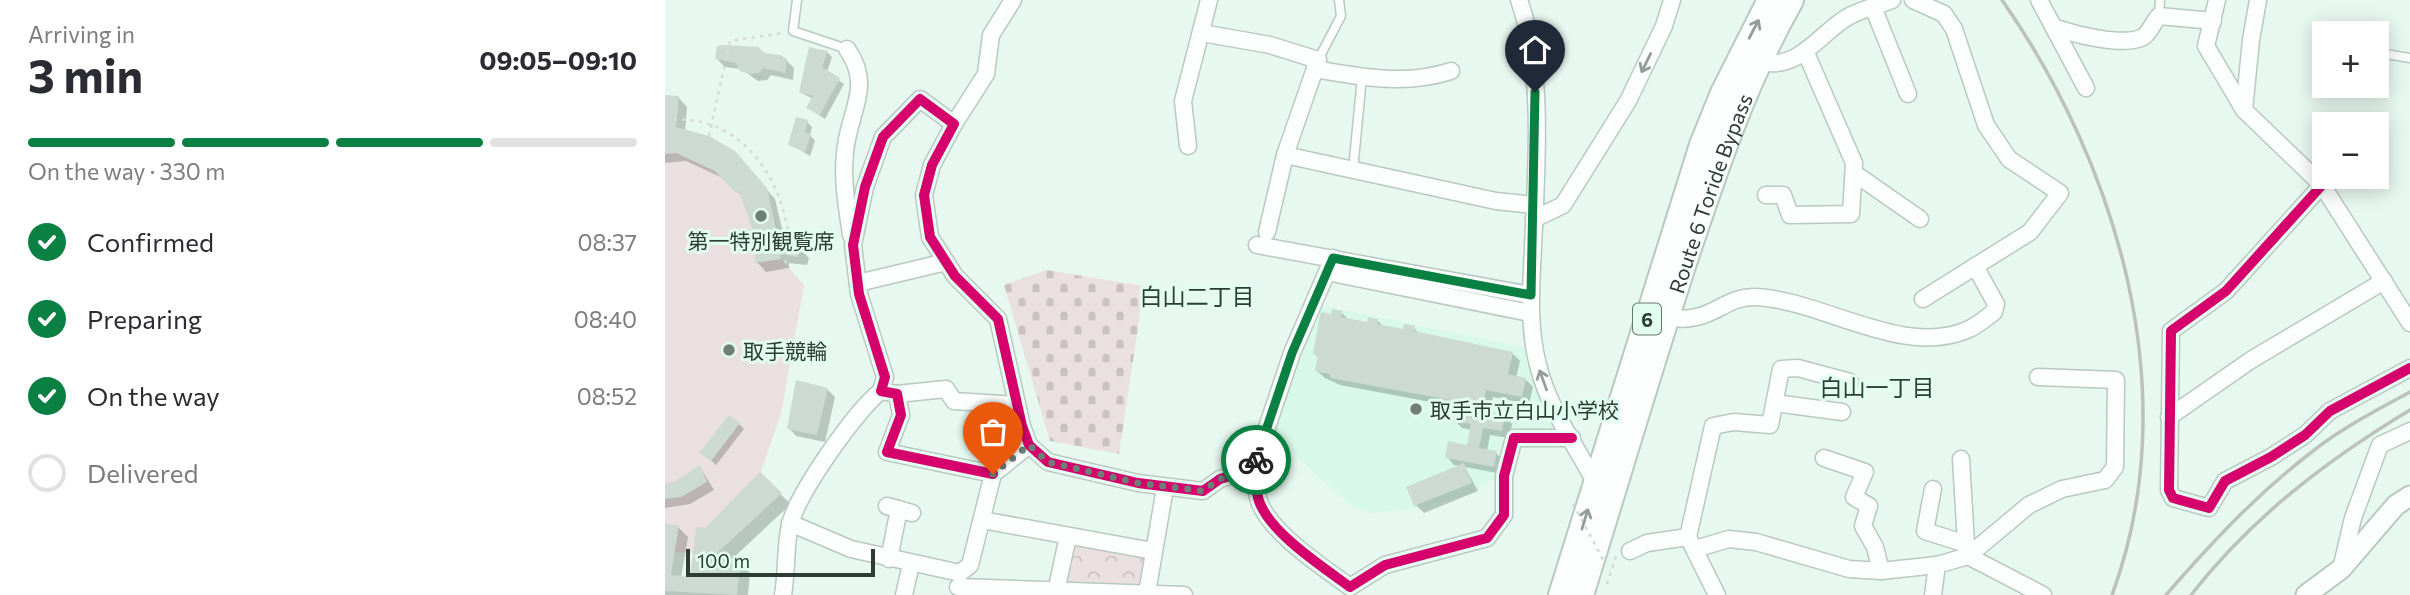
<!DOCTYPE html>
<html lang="en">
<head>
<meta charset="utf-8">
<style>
  body { margin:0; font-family:Commissioner,"Noto Sans JP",sans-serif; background:#f2f2f3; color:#2b2b33; height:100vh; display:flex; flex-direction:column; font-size:26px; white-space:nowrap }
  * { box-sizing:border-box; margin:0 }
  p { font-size:23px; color:#7c7c81 }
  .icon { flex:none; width:38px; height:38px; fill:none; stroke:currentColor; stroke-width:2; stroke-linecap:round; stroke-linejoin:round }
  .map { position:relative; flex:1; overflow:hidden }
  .drawer { display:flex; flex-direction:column; background:#fff; width:665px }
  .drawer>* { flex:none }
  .controls { position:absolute; left:1647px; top:21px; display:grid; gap:14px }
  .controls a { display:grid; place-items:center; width:77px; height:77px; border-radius:0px; background:#fff; box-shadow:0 4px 18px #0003; font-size:35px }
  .scale { position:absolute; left:21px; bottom:18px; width:189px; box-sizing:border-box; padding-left:7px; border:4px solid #2e3c35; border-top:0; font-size:19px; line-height:24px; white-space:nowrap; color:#2e3c35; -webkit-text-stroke:5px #e1fef0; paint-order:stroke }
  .pin { position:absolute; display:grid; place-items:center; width:60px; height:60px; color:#fff; margin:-72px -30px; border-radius:50% 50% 50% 0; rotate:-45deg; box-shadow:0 0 7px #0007 }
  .pin .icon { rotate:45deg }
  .courier { position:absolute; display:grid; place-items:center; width:70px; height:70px; margin:-35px; border:5px solid #0b8043; border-radius:50%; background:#fff; color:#222; box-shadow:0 2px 9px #0007 }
  .head em { font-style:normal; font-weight:700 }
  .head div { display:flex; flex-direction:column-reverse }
  .head { display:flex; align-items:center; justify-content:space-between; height:119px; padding:0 28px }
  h1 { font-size:46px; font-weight:700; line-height:52px }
  .bar { display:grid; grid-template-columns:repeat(4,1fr); gap:10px 7px; align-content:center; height:84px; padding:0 28px }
  .bar i { height:9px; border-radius:5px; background:#e1e1e2 }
  .bar .active { background:#0b8043 }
  .bar p { grid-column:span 4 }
  ol { padding:0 28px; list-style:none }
  li { display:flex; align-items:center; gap:21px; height:77px }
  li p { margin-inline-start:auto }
  li .icon { padding:7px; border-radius:50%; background:#0b8043; color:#fff; stroke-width:4 }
  li:last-child { color:#7c7c81 }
  li i { width:38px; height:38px; border:4px solid #e1e1e2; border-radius:50% }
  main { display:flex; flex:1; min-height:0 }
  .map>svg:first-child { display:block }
  .built { fill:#d8f9e9 }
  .green { fill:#ebe0e1 }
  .cemetery { fill:url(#cemetery-stones) }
  .park { fill:url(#park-crowns) }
  .shadow { fill:#0003 }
  .building { fill:#ccdad3 }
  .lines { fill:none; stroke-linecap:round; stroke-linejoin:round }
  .service-casing { stroke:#b9c8c1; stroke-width:11 }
  .minor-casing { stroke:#b9c8c1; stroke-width:19 }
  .tertiary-casing { stroke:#b9c8c1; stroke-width:23 }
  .trunk-casing { stroke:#b9c8c1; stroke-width:28 }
  .path { stroke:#d6dbd9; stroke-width:2.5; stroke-dasharray:3.5 5; stroke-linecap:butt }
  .service { stroke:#fbfefd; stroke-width:8 }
  .minor { stroke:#fbfefd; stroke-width:16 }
  .tertiary { stroke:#fbfefd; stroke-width:19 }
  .trunk { stroke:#fbfefd; stroke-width:24 }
  .rail { stroke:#bcc1bf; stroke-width:3.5 }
  .path-bridge { stroke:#d6dbd9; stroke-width:2.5; stroke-dasharray:3.5 5; stroke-linecap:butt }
  .cycleway-casing { stroke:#e1fef0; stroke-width:15 }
  .cycleway { stroke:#d6006c; stroke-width:10 }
  .oneway { stroke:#949d99 }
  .done { stroke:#6f7e76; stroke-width:7; stroke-dasharray:0 12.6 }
  .route { stroke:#0b8043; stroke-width:9 }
  .poi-dot { fill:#6f7e76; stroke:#e1fef0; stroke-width:2.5 }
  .labels { text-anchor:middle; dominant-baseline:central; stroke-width:6; stroke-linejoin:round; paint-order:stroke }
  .shield { fill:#e1fef0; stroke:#64766d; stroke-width:2 }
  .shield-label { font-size:19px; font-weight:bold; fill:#2e3c35 }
  .street-label { font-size:21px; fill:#2e3c35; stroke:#e1fef0 }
  .poi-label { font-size:21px; fill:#2e3c35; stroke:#e1fef0; text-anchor:start }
  .neighbourhood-label { font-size:23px; fill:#2e3c35; stroke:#e1fef0 }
</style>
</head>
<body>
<main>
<section class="drawer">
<div class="head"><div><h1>3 min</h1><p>Arriving in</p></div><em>09:05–09:10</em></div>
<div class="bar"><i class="active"></i><i class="active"></i><i class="active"></i><i></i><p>On the way · 330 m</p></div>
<ol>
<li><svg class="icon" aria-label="check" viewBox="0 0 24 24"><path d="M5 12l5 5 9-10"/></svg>Confirmed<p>08:37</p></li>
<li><svg class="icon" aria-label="check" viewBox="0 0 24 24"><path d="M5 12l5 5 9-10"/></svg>Preparing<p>08:40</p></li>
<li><svg class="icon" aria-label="check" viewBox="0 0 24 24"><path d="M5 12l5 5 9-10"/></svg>On the way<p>08:52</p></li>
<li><i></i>Delivered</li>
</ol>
</section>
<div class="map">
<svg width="1745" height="595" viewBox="0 0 1745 595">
  <defs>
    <pattern id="cemetery-stones" width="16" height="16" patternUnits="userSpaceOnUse" patternTransform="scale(1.75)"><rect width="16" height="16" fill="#ebe0e1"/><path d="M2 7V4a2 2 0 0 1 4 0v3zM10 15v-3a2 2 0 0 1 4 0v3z" fill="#cac1c2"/></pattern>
    <pattern id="park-crowns" width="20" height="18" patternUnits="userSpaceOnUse" patternTransform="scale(1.75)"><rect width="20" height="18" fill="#ebe0e1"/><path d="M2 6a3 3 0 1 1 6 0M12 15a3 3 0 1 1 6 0" fill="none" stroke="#cac1c2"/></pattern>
  </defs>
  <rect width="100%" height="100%" fill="#e7f8f0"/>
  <path class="built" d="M655,305L864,349L895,435L848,429L833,476L804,494L758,508L704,513L681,502L608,435Z"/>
  <path class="green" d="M0,128L44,136L70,151L103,194L113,230L116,259L139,285L116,414L96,472L117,493L50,555L0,551Z"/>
  <path class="cemetery" d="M381,270L479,286L454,454L385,441L339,285Z"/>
  <path class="park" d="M408,543L488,551L482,593L400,586Z"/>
  <g class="shadow">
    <path d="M162,52L167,57L162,72L179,84L160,119L143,108L148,99L135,92Z"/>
    <path d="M99,54L121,60L129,68L128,80L106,75L102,80L93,81L76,69L60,67L52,59Z"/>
    <path d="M0,97H13L22,107L20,132L79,163L110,199L121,245L134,248L144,258L142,265L124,263V268L101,272L92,262L91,234L79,198L60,179L21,161L0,163Z"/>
    <path d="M142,122L147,127L145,135L150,141L145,156L125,144Z"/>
    <path d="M677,313L684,320L704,324L713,321L719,327L739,331L749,328L756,335L847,353L855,361L851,378L860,379L868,387L864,404L828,397L825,414L839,416L847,424L845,438L825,435L822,451L831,453L839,461L837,474L800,467L813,491L759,513L751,505L744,488L796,466L789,465L782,457L803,447L807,430L797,428L789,420L792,407L675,385L660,378L652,371L654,358L650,354L667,316Z"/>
    <path d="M162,389L170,397L160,442L131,436L124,428Z"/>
    <path d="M74,424L79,429L51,465L42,457Z"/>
    <path d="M35,467L49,490L25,504L0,508V485L10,484Z"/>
    <path d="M95,475L126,504L66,560L75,563L85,573L83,595H0V525L13,527L23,537L16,578L26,579L41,530Z"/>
  </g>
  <g class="building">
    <path d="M60,45L93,47L100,53L115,55L122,59L120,73L98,68L94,73L84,74L75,71L71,63L50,59L52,46Z"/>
    <path d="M144,47L163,51L157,67L175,78L155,115L141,108L148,96L134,92Z"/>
    <path d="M0,95L14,96L11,127L44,136L70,151L102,188L114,241L135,246L133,257L115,254L116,259L90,263L89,234L74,191L71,193L50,171L11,153L0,154Z"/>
    <path d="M131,117L143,120L140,132L146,134L140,152L123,145Z"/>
    <path d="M667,309L678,311L676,317L702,322L703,317L713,319L712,324L738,329L739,324L750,326L749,331L848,352L843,374L861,378L857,397L821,390L817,410L840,415L837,431L818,428L814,448L832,451L829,467L780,458L783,441L802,445L806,424L788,421L791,401L665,378V374L650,371L653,355L648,354L655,315L656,312L666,314Z"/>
    <path d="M131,380L163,388L152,435L122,429Z"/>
    <path d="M64,415L75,423L46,461L34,453Z"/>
    <path d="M799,463L807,483L749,506L741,487Z"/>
    <path d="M35,465L42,482L16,497L0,499V483L9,482Z"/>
    <path d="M95,472L117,493L49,556H64V560L76,561L72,595L0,591V524L14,525L6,575L25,577L31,527L40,528Z"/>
  </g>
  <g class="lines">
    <defs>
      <g id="service">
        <path d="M132,0L128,31L182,49"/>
        <path d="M1494,16L1495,0"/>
        <path d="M1715,53L1745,58"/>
        <path d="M653,60L676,16L674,0"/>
        <path d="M688,170L697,77"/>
      </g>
      <g id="minor">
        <path d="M854,0C880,72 871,172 868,248C866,287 863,327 873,365C883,407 911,446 931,484"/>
        <path d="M1248,0L1279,14L1289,29L1321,125L1344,159L1395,193L1365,232L1258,299"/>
        <path d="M1374,0L1421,88"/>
        <path d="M1552,0L1541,46L1579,110L1657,185L1745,323"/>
        <path d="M1208,7L1243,94"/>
        <path d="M1391,28C1412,35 1456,46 1476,38C1484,35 1488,22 1494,16L1548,21"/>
        <path d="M537,33L605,45L653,60L620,155L602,232"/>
        <path d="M182,49C209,87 183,112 180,153C177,180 182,208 186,235"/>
        <path d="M1092,61C1132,73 1152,36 1181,18C1194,10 1212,6 1227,0"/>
        <path d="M650,69C697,77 740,86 786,71"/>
        <path d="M1579,110L1586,40L1593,0"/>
        <path d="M289,124L321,74L326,35L348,0"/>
        <path d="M523,146L518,101L544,0"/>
        <path d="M620,155L831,201L869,205"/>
        <path d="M1189,173L1255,219"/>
        <path d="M1657,185L1561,291L1506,331L1504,490L1508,498L1544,508L1560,481L1606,457L1640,435L1665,411L1745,368"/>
        <path d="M1101,195H1118L1125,215L1186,214L1189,163L1141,53"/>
        <path d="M869,219L898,205L963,101L999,26L1007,0"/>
        <path d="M592,245L865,295"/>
        <path d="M662,272L865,313"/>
        <path d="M193,283L281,262"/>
        <path d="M1001,317C1045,326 1057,297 1088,297C1154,298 1236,358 1302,330C1312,326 1321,318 1329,312L1331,304L1310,266"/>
        <path d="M232,394L281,389L289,401L352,405"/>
        <path d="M1110,403L1177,412"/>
        <path d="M1504,417L1586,360L1719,281"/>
        <path d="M1159,458L1200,472L1189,497L1204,506L1198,526L1210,547L1216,571"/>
        <path d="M1296,459L1301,544"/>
        <path d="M588,469L627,353L668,258"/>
        <path d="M328,474L222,452L236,415L232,394L216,391L220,377L194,294L188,245L200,187L218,137L255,99L289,124L267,165L259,195L265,237L290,276L333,319L357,426L364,445L383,462L473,483L538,491L555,479L588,469C590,479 591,491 594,501C605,533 658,567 685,587L720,565L822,538L839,515V476L849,438H907"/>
        <path d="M1268,489L1260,531L1301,544L1303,556L1378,595"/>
        <path d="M222,506L247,513"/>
        <path d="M317,520L488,551"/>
        <path d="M125,523L186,549L295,573L305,565L328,474L364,445"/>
        <path d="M1030,549L1064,539L1091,542L1184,569L1216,571L1272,565L1303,556L1364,505L1397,489L1440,480L1450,467L1451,380L1373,377"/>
        <path d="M965,551L982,543L1023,537"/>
        <path d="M224,559L234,509"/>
        <path d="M1676,569L1688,518L1715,445L1745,431"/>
        <path d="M293,587L519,595"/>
        <path d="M391,592L403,536"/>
        <path d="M482,593L500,488"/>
        <path d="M118,595C122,572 120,547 125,525C132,494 191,410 216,391"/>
        <path d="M239,595L246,564"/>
        <path d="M1052,595L1023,537L1048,426L1069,422L1105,425L1116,369L1133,368L1185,382"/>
        <path d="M1268,595L1272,565"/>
      </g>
      <path id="tertiary" d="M1641,595L1676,569L1731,505L1745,496"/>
      <g id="trunk">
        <path d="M896,595L1037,145L1058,93L1105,0"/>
        <path id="s1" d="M916,595C951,483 984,371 1020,260C1050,170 1079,83 1126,0"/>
      </g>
    </defs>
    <use href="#service" class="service-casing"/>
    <use href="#minor" class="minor-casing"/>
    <use href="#tertiary" class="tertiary-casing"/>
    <use href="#trunk" class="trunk-casing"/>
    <g class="path">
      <path d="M0,120C67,113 109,163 122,225C125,241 121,258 119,273"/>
      <path d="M44,136L65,41L118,33"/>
      <path d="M942,584L951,556"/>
    </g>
    <use href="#service" class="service"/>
    <use href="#minor" class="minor"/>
    <use href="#tertiary" class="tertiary"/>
    <use href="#trunk" class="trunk"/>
    <g class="rail">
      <path d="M1337,0C1454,168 1521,395 1447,595"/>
      <path d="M1501,595C1546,543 1593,493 1648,451C1677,428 1712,410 1745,392"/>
      <path d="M1526,595C1586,518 1662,460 1745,410"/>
    </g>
    <path class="path-bridge" d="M908,504L939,561"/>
    <defs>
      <g id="cycleway">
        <path d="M1657,185L1561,291L1506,331L1504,490L1508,498L1544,508L1560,481L1606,457L1640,435L1665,411L1745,368"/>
        <path d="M328,474L222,452L236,415L232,394L216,391L220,377L194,294L188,245L200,187L218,137L255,99L289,124L267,165L259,195L265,237L290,276L333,319L357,426L364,445L383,462L473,483L538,491L555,479L588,469C590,479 591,491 594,501C605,533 658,567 685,587L720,565L822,538L839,515V476L849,438H907"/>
      </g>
    </defs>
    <use href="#cycleway" class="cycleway-casing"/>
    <use href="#cycleway" class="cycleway"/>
  </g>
  <defs><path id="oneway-shaft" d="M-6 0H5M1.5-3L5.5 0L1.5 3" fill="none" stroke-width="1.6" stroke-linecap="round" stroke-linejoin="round" transform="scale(1.75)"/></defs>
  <g class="oneway">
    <use href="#oneway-shaft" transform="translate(1089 29) rotate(-62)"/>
    <use href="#oneway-shaft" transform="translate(981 63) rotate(116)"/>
    <use href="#oneway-shaft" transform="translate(878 380) rotate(-110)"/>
    <use href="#oneway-shaft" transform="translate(920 519) rotate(-73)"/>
  </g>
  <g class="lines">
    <path class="done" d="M328,474L364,445L383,462L473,483L538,491L555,479L588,469L591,460"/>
    <path class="route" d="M591,460L627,353L668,258L866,295L870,92"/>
  </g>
  <g class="poi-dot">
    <circle cx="96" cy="216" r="7"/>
    <circle cx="64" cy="350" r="7"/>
    <circle cx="751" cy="409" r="7"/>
  </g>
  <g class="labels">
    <rect class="shield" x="968" y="303.5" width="28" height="31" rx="5"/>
    <g class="shield-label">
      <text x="982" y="319">6</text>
    </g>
    <g class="street-label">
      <text stroke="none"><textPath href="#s1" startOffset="422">Route 6 Toride Bypass</textPath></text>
    </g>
    <g class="poi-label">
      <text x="96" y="240" text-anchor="middle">第一特別観覧席</text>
      <text x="78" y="350">取手競輪</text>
      <text x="765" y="409">取手市立白山小学校</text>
    </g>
    <g class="neighbourhood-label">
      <text x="532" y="296">白山二丁目</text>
      <text x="1212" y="387">白山一丁目</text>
    </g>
  </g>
</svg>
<div class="controls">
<a>+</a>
<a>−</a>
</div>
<div class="scale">100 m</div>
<div class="pin" style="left:328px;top:474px;background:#ea580c"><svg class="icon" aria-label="bag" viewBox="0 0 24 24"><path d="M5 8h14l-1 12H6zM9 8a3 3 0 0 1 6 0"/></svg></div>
<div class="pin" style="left:870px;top:92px;background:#1f2937"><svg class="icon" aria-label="home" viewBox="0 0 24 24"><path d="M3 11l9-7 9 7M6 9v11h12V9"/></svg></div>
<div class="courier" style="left:591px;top:460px"><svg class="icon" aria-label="bike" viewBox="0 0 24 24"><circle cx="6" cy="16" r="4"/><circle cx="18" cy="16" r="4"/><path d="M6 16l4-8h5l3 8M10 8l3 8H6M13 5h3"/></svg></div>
</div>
</main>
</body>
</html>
